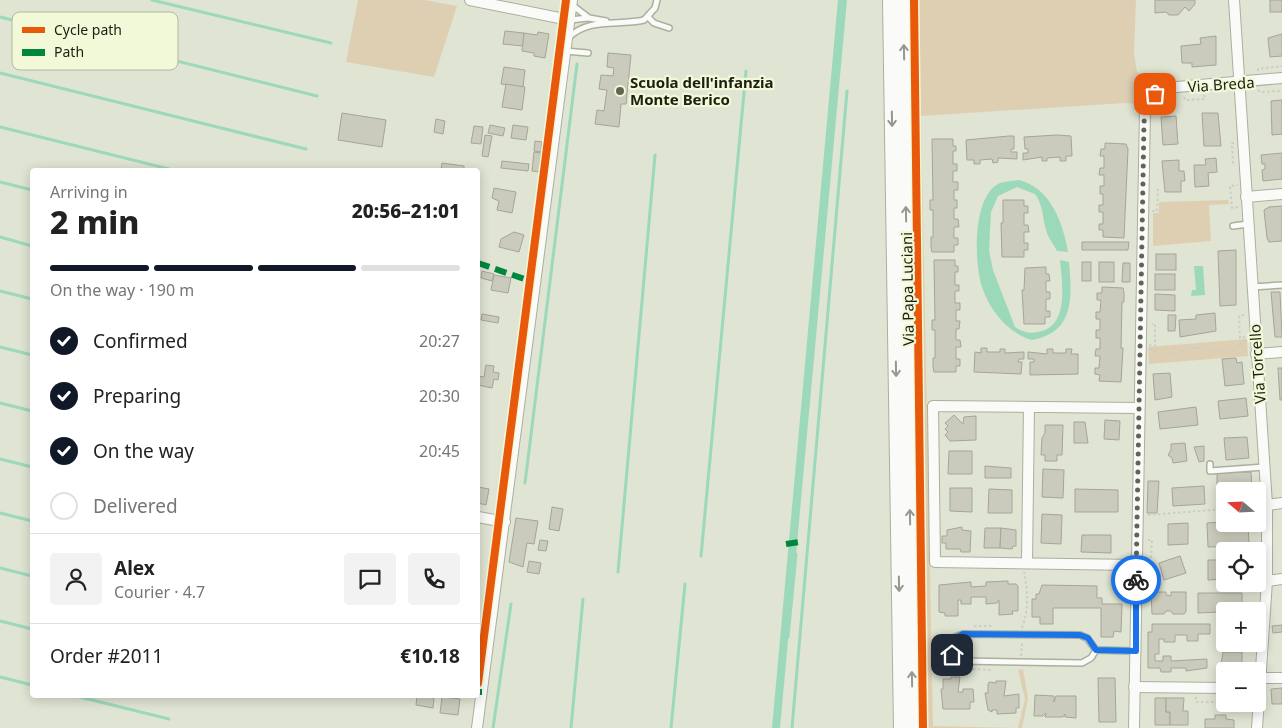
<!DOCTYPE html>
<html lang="en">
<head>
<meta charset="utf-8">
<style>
  body { margin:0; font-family:"Noto Sans",sans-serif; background:#f2f2f2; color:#222; height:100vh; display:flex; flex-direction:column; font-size:19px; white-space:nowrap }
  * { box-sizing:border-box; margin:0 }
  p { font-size:16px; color:#767676 }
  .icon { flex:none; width:28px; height:28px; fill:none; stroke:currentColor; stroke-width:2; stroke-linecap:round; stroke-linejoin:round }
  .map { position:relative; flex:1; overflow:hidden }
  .panel { position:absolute; left:30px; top:168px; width:450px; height:530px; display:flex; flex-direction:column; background:#fff; border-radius:5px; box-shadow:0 2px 12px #0003 }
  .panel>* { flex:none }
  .needle { width:32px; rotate:289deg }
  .tools { position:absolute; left:1216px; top:482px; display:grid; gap:10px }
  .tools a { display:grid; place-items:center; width:50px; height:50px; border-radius:5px; background:#fff; box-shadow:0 2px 12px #0003; font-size:25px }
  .pin { position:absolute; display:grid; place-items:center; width:42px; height:42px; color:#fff; margin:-21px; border-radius:10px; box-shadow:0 2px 8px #0006 }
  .courier { position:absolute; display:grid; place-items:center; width:50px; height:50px; margin:-25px; border:4px solid #1a73e8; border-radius:50%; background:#fff; color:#222; box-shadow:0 1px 6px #0007 }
  .overview em { font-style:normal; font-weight:800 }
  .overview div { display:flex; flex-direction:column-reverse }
  .overview { display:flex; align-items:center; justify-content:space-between; height:85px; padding:0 20px }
  h1 { font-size:32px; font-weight:800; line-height:38px }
  .bar { display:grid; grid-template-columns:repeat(4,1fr); gap:8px 5px; align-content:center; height:60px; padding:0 20px }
  .bar i { height:6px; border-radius:4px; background:#e0e0e0 }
  .bar .current { background:#111827 }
  .bar p { grid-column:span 4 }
  .line { display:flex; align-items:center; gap:12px; padding:0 20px; border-top:1px solid #e0e0e0 }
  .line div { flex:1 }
  .round { display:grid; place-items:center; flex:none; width:52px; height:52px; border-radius:5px; background:#f2f2f2 }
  ol { padding:0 20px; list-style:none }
  li { display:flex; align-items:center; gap:15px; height:55px }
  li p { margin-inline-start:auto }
  li .icon { padding:5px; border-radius:50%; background:#111827; color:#fff; stroke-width:4 }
  li:last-child { color:#767676 }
  li i { width:28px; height:28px; border:2px solid #e0e0e0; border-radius:50% }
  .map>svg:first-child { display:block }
  .green { fill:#decfb3 }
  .water { fill:#9cd9bb }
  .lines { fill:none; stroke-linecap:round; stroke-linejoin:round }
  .stream { stroke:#9cd9bb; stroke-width:3 }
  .building { fill:#cbcbbd; stroke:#a5a598 }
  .service-casing { stroke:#abafa0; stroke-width:8 }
  .minor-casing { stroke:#abafa0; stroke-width:12 }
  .secondary-casing { stroke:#abafa0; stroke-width:16 }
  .path { stroke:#cccdc8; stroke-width:2; stroke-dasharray:2.5 2.5; stroke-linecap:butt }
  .service { stroke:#fafbf8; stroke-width:5 }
  .minor { stroke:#fafbf8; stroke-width:10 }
  .secondary { stroke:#fafbf8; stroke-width:14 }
  .quiet { stroke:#00873e; stroke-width:6; stroke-dasharray:12 6; stroke-linecap:butt }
  .cycleway-casing { stroke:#f2f9d8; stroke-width:11 }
  .cycleway { stroke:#e8590c; stroke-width:8 }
  .oneway { stroke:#969890 }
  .done { stroke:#616455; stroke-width:5; stroke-dasharray:0 9 }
  .route { stroke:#1a73e8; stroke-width:6 }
  .poi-dot { fill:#616455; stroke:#f2f9d8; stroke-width:2 }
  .labels { text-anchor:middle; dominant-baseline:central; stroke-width:4.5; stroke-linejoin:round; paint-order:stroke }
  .poi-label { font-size:15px; font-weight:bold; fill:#1c1f12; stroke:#f2f9d8; text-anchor:start }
  .street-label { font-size:15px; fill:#1c1f12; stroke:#f2f9d8 }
  .key { fill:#f2f9d8; stroke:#b2b89d; stroke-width:1 }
  .key-label { font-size:14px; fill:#1c1f12 }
</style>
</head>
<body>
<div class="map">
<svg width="1282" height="728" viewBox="0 0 1282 728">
  <rect width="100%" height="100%" fill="#e0e4d2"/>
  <g class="green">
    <path d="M358,0H425L457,6L434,77L346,62Z"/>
    <path d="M915,0H1136L1134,53L1137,72L1152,86L1143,94L1139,104L1125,103L921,116L933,726L1018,728L1025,699L1018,670L1023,669L1028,698L1022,728H1028H926Z"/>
    <path d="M1228,200L1229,204L1209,205L1211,241L1153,246V213H1159V202Z"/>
    <path d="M1247,339L1248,356L1149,364L1148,347Z"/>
  </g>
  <g class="water">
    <path d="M838,0H847L780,728H772Z"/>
    <path d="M1019,180C1051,188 1063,223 1068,252L1057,251C1054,245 1049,239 1047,233C1042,219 1044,206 1035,194L1017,187L998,196L991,212L989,251L993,270L1015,327C1024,333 1032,334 1042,331C1069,323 1062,282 1060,260L1069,262C1072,296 1075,333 1032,340C1008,333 990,311 982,287C974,263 972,195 1000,183C1006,181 1013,181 1019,180Z"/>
    <path d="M1194,266H1203L1205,295L1191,296L1192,290H1196Z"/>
  </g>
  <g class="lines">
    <g class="stream">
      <path d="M152,0L331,43"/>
      <path d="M0,17L317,96"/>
      <path d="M0,73L306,149"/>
      <path d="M0,127L173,170"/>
      <path d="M0,182L32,190"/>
      <path d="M0,237L32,246"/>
      <path d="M0,291L32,299"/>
      <path d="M0,347L32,355"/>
      <path d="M0,403L32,411"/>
      <path d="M0,459L32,467"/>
      <path d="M525,483L577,64"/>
      <path d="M0,513L32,521"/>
      <path d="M701,556L746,71"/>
      <path d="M0,568L32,576"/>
      <path d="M618,572L655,155"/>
      <path d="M0,621L32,629"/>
      <path d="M788,637L796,554"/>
      <path d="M0,677L32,685"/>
      <path d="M72,695L169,719"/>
      <path d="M493,728L511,604"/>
      <path d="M571,728L583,599"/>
      <path d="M671,728L685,584"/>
      <path d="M792,728L847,91"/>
    </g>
  </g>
  <g class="building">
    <path d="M1155,0H1195V4L1189,11L1185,7L1178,15H1169L1166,12L1155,13Z"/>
    <rect x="1270" y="0" width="12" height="12"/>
    <path d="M505,31L524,33L523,46L503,44Z"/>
    <path d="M538,32L549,34L545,58L534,56V53L522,51L524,33L537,35Z"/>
    <path d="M1282,34V56L1270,57L1268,38Z"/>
    <path d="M1216,36V65L1192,67V63H1182L1181,46L1201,44L1200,38Z"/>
    <path d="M608,53L631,55L626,104H621L619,127L595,124L597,110L604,111L607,90L599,89L601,75L613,76L614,68L607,67Z"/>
    <path d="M504,67L525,70L523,87L501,84Z"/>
    <path d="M506,84L525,87L522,110L502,107Z"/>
    <path d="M1282,100V134L1272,135L1271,101Z"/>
    <path d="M342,113L386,120L382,147L338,140Z"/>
    <path d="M1202,113H1218L1221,146H1204Z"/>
    <path d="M1176,116L1178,144L1163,145L1161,117Z"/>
    <path d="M436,119L445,121L443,134L434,132Z"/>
    <path d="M490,125L505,128L503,136L488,133Z"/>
    <path d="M513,125L528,127L526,140L511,138Z"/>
    <path d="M474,126L483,127L481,144L471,143Z"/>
    <path d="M485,135L492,136L488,157L482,156Z"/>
    <path d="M1057,135L1071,136L1072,156H1066V161H1060V157L1047,158V161H1042V157L1023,160V153H1028V149H1025L1024,137Z"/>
    <path d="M1009,136H1014V149H1011V152H1017V159L998,158V162L993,163L992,159L980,160V164H974V160H967L966,140Z"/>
    <path d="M932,139H953V146H956V151H953V164H957V171H953V182H958V190H954V200H957V208H954V219H958L959,227H954V238H958V245H954V252H932L931,246V237H933V210H930V200H933Z"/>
    <path d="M535,141L542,142L541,152L534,151Z"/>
    <path d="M1105,143L1126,144L1128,149L1124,238L1103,237V230H1099V224H1103V212H1099V205H1103V194H1100V186H1104V175H1099L1100,168H1104V156H1100L1101,149H1105Z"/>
    <path d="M534,152L541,153L539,172L532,171Z"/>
    <path d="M1282,153V179L1263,181L1262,170L1265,169V164H1262L1261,155Z"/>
    <path d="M1216,158L1217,172L1208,173L1209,186L1195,187L1194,165H1206L1205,159Z"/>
    <path d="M1179,160V171H1184L1185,181H1181V192H1165L1162,161Z"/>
    <path d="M502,161L529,164L528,171L501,168Z"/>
    <path d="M442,163L464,166V170H441Z"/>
    <path d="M494,188L516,192L512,213L497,210L499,201L492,198Z"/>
    <path d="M1003,200H1024V206H1028V213H1024V225H1028L1029,232H1024V243H1028V250H1024V257H1002L1001,223H1003Z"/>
    <path d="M1282,206V241L1269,242L1267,238L1264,210L1269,207Z"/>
    <path d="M514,232L524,235L519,252L499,247L501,239Z"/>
    <path d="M1082,242H1129L1128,250H1082Z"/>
    <path d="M1236,250V305L1220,306L1218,251Z"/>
    <rect x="1156" y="254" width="20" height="16"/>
    <path d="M934,260H955V266H958V272H955V285H959V291H955V303H960V310H956V321H960L959,329H956V340H960L961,347H956V359H960V366H956V372H934L933,367V358H935V330H932V320H935Z"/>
    <rect x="1082" y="262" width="9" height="19"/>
    <rect x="1099" y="262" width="15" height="20"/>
    <path d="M1123,263H1130V282H1122Z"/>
    <path d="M1046,267V274H1049L1050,281H1046V292H1050V299H1046V311H1050V317H1045V324H1024L1022,290H1024L1025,268Z"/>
    <path d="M482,271L494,274L492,281L481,278Z"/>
    <rect x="1155" y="274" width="20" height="16"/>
    <path d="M494,275L511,278L508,293L491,290Z"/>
    <path d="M1102,287L1123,288L1124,293V302H1122L1121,348H1123L1121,382L1099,381L1100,375L1095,374V368H1099L1100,356H1095L1096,349H1100V338H1096V330H1100V319H1096V312H1100L1101,300H1097V293H1102Z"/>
    <path d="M1271,292H1280L1282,337H1275Z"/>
    <path d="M1155,294L1175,295V311L1155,310Z"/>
    <path d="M1215,313L1216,331L1180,337L1179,320L1196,319V315Z"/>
    <path d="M482,314L499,317L498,323L481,320Z"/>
    <path d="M1168,315H1176L1175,331H1168Z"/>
    <path d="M981,348H987V352H1000V349H1005V353L1024,352V359H1019L1018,362H1022L1021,374L974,372L975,352L981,353Z"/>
    <path d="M1047,349H1053V353H1066V349H1072L1071,354H1078V374L1030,375V362H1034V359H1028V352L1047,354Z"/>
    <path d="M1236,358L1237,363L1242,362L1244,384L1225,386L1222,359Z"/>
    <path d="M486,365L494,366L493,372L499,373L498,380L494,379L492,388L478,385V376L484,377Z"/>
    <path d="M1278,368H1282V400H1280Z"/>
    <path d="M1170,373L1172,397L1155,400L1153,374Z"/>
    <path d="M1246,398L1248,416L1220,419L1218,401Z"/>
    <path d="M1196,407L1198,425L1160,429L1158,412Z"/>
    <path d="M954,415L963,424L964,417L976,416V440L950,441L945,435L948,432L945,429L948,426L945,423Z"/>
    <path d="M1105,420L1120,421L1119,440L1104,439Z"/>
    <path d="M1074,422H1085L1088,443H1074Z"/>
    <path d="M1045,425H1063L1062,455H1057V461H1045V455H1041L1042,438L1045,433Z"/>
    <path d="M1247,437L1249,458L1226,460L1224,438Z"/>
    <path d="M1185,443L1187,461L1173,463L1172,458L1168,455L1171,450V444Z"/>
    <path d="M1204,446V461L1199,462L1194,447Z"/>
    <path d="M949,451H972V474H948Z"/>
    <path d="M985,466L1011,468V478H985Z"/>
    <path d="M1043,469L1064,470L1063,498L1042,497Z"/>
    <path d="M1251,472L1252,491H1234V486L1217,487V473Z"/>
    <path d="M1148,481H1159L1157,513H1147Z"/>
    <path d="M1204,486L1205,504L1173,506L1172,488Z"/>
    <path d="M478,487L489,489L486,505L478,503Z"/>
    <path d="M950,488H972V512L950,511Z"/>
    <path d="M989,489L1012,490V513H988Z"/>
    <path d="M1075,489L1118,490V512H1075Z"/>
    <path d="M552,507L563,509L559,531L549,529Z"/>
    <path d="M1042,514L1062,515L1061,544L1041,543Z"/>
    <path d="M516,518L538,521L534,544L527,543L523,567L509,562Z"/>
    <path d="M1225,522L1248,525L1249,543H1238L1239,546L1208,547L1207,523Z"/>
    <path d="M1188,523V544L1168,545V524Z"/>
    <path d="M962,527V530L971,531L970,552H961L960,549H946V543H942V536H947V530Z"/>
    <path d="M985,528H1001L1000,548H984Z"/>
    <path d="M1001,528L1016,530V546H1013L1012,549L1000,548Z"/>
    <path d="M1082,535H1111V553L1081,552Z"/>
    <path d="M540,540L548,541L546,551L538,550Z"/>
    <path d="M1180,556L1186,573L1164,580L1159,563Z"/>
    <path d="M1208,560H1225V579L1208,580Z"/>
    <path d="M529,561L541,563L539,574L527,572Z"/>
    <path d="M1008,581V584H1016L1018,586V611H1012L1013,614L999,615V600L997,603L986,604V597H971V604H961V600H958V616H945V613L939,612V585L971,582V587L986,586V582Z"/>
    <path d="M1042,585L1097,586V598H1102V604H1122L1121,632L1114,631L1113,637H1101V608H1053V624H1040V617H1032V599H1036V594H1039Z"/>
    <path d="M1151,592H1166V595L1171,596V592H1186V612L1184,614H1173L1171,611H1166L1164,614H1152Z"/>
    <path d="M1198,593H1242V611L1198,613Z"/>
    <path d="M1152,624H1210V634H1198V641H1187V635H1175V642H1164V639H1159V654H1155V661H1163V656H1171V661L1207,659V668L1186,671V668H1171V672H1161L1160,668H1148V632H1152Z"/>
    <path d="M1282,625V632L1273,633L1272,626Z"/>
    <path d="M1223,652H1242V671L1220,672Z"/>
    <path d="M951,677H960L958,692H963V689H973L974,702H970V709H943L941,689H943V679H951Z"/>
    <path d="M1098,678H1115L1116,722H1099Z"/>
    <path d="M996,681H1006L1004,696L1019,694V708H1016V713L997,714V710H992V712L988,710L985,693H988V684L989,682L996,683Z"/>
    <path d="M1282,688V704H1272L1271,689Z"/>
    <path d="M1035,695L1054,696V702L1056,696H1076V718L1065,717V714L1063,717H1045L1046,713L1043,716H1034Z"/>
    <path d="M417,696L434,698L433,708L416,705Z"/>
    <path d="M442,697L460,699L458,715L440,713Z"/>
    <path d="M1155,698H1166V712H1170V725H1155Z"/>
    <path d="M1166,698H1184L1183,711H1188V725H1170V712H1166Z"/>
    <path d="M1215,715H1226V719L1234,720V728H1205V719H1215Z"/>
  </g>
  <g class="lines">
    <defs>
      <g id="service">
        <path d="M572,5L589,18L606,21"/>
        <path d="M649,18L654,23L669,28"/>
        <path d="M570,20L588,18"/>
        <path d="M568,38C589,17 618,26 644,20L655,8L657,0"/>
        <path d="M565,51L588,53"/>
        <path d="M1233,226L1248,224"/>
        <path d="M1252,287L1282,285"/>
        <path d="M1210,464V471L1264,467"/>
        <path d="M963,634L1080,635L1087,638L1096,650L1091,658L1082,663L962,661L952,655L950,645L955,637Z"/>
        <path d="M1096,650L1135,651"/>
      </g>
      <g id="minor">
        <path d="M470,0L569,20"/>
        <path d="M1234,0L1267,505V581L1257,728"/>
        <path d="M1246,197L1282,194"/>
        <path d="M1256,354L1282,352"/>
        <path d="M1267,505L1282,503"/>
        <path d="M478,517L505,522"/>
        <path d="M1027,563L1029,407"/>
        <path d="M1136,565L935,562L933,406L1139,408"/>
        <path d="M1267,581L1282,579"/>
        <path d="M1260,678H1282"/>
        <path d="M1134,687L1225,688"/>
        <path d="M477,728L572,0"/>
        <path d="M1134,728L1145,109L1155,94L1165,88L1282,78"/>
      </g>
      <g id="secondary">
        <path d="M890,0L901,728"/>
        <path d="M903,0L913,728"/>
      </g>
    </defs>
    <use href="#service" class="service-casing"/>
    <use href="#minor" class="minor-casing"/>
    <use href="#secondary" class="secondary-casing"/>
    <g class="path">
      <path d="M1258,71V69L1282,66"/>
      <path d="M1258,90L1260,92L1282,91"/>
      <path d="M1184,97L1185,100L1205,99L1204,95"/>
      <path d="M1234,143H1232L1233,163H1236"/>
      <path d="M1238,207L1232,208L1230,186L1238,185"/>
      <path d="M1152,211H1157L1158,190L1154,189"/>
      <path d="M1244,315L1239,316L1240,338L1245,337"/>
      <path d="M1149,345L1155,346V324H1152"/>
      <path d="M1150,348C1171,364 1178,347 1199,348C1209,348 1219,353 1230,352L1247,339"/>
      <path d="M1148,515L1225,509"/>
      <path d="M1253,551V547H1256"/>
      <path d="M1146,558H1151L1152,540H1148"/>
      <path d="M974,626H994"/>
      <path d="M1022,628C1029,608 1028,593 1024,572"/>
      <path d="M1021,656L1022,643"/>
      <path d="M973,669L993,670"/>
      <path d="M1196,697V702H1225"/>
    </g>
    <use href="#service" class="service"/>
    <use href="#minor" class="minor"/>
    <use href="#secondary" class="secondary"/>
    <g class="quiet">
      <path d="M478,263L533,282"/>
      <path d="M786,544L800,542"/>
      <path d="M478,692H482"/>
    </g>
    <defs>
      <g id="cycleway">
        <path d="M914,0L923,728"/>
        <path d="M478,683L566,0"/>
      </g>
    </defs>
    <use href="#cycleway" class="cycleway-casing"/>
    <use href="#cycleway" class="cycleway"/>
  </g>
  <defs><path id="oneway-shaft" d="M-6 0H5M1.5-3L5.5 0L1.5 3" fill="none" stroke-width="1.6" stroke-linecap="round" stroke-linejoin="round" transform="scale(1.25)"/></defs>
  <g class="oneway">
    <use href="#oneway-shaft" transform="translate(904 52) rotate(-91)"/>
    <use href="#oneway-shaft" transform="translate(892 119) rotate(89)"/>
    <use href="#oneway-shaft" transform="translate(906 214) rotate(-91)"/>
    <use href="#oneway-shaft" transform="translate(896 369) rotate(89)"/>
    <use href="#oneway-shaft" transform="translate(910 517) rotate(-91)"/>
    <use href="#oneway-shaft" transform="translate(899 584) rotate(89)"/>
    <use href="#oneway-shaft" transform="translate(912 679) rotate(-91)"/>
  </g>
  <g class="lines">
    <path class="done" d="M1136,580L1144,122L1147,105L1155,94"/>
    <path class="route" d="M952,655L950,650L952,640L963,634L1080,635L1088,638L1096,650L1136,651V580"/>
  </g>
  <circle class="poi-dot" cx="620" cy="91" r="5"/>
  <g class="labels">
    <g class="poi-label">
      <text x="630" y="82">Scuola dell'infanzia<tspan x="630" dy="17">Monte Berico</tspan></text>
    </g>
    <g class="street-label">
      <text transform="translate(1221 84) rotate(-4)">Via Breda</text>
      <text transform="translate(907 289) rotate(-91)">Via Papa Luciani</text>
      <text transform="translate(1257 364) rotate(-94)">Via Torcello</text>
    </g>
  </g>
  <rect x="12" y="12" width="166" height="58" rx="8" class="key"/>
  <rect x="22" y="27" width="23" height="6" fill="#e8590c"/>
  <rect x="22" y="49" width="23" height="7" fill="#00873e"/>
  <g class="key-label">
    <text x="54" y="35">Cycle path</text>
    <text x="54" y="57">Path</text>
  </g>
</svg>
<div class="tools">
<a><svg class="needle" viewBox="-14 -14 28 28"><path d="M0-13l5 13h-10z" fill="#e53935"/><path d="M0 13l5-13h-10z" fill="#767676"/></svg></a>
<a><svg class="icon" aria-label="locate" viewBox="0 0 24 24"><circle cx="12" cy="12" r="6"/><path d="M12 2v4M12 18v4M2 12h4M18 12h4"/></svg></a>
<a>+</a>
<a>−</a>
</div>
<div class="pin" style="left:1155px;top:94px;background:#ea580c"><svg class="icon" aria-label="bag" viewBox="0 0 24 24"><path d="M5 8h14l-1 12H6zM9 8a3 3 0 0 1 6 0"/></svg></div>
<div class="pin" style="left:952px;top:655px;background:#1f2937"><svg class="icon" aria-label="home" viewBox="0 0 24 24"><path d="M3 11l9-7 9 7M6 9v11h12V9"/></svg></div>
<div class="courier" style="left:1136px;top:580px"><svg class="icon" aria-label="bike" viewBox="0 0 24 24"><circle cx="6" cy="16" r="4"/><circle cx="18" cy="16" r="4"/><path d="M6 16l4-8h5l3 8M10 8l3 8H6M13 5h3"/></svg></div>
<section class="panel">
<div class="overview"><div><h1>2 min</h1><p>Arriving in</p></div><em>20:56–21:01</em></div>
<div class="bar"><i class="current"></i><i class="current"></i><i class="current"></i><i></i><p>On the way · 190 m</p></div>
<ol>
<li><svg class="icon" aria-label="check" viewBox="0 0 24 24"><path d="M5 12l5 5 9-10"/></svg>Confirmed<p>20:27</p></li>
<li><svg class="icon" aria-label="check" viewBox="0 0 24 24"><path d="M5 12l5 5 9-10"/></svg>Preparing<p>20:30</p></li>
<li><svg class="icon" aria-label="check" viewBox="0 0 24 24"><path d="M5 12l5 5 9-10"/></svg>On the way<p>20:45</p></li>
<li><i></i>Delivered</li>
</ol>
<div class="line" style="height:90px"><a class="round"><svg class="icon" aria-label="person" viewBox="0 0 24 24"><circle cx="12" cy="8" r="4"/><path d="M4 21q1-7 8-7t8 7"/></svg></a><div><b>Alex</b><p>Courier · 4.7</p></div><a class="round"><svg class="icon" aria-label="chat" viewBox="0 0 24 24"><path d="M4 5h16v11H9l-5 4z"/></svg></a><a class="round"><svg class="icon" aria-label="phone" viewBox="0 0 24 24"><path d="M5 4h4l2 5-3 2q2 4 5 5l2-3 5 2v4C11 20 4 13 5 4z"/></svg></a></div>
<div class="line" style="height:65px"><div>Order #2011</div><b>€10.18</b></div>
</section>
</div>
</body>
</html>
